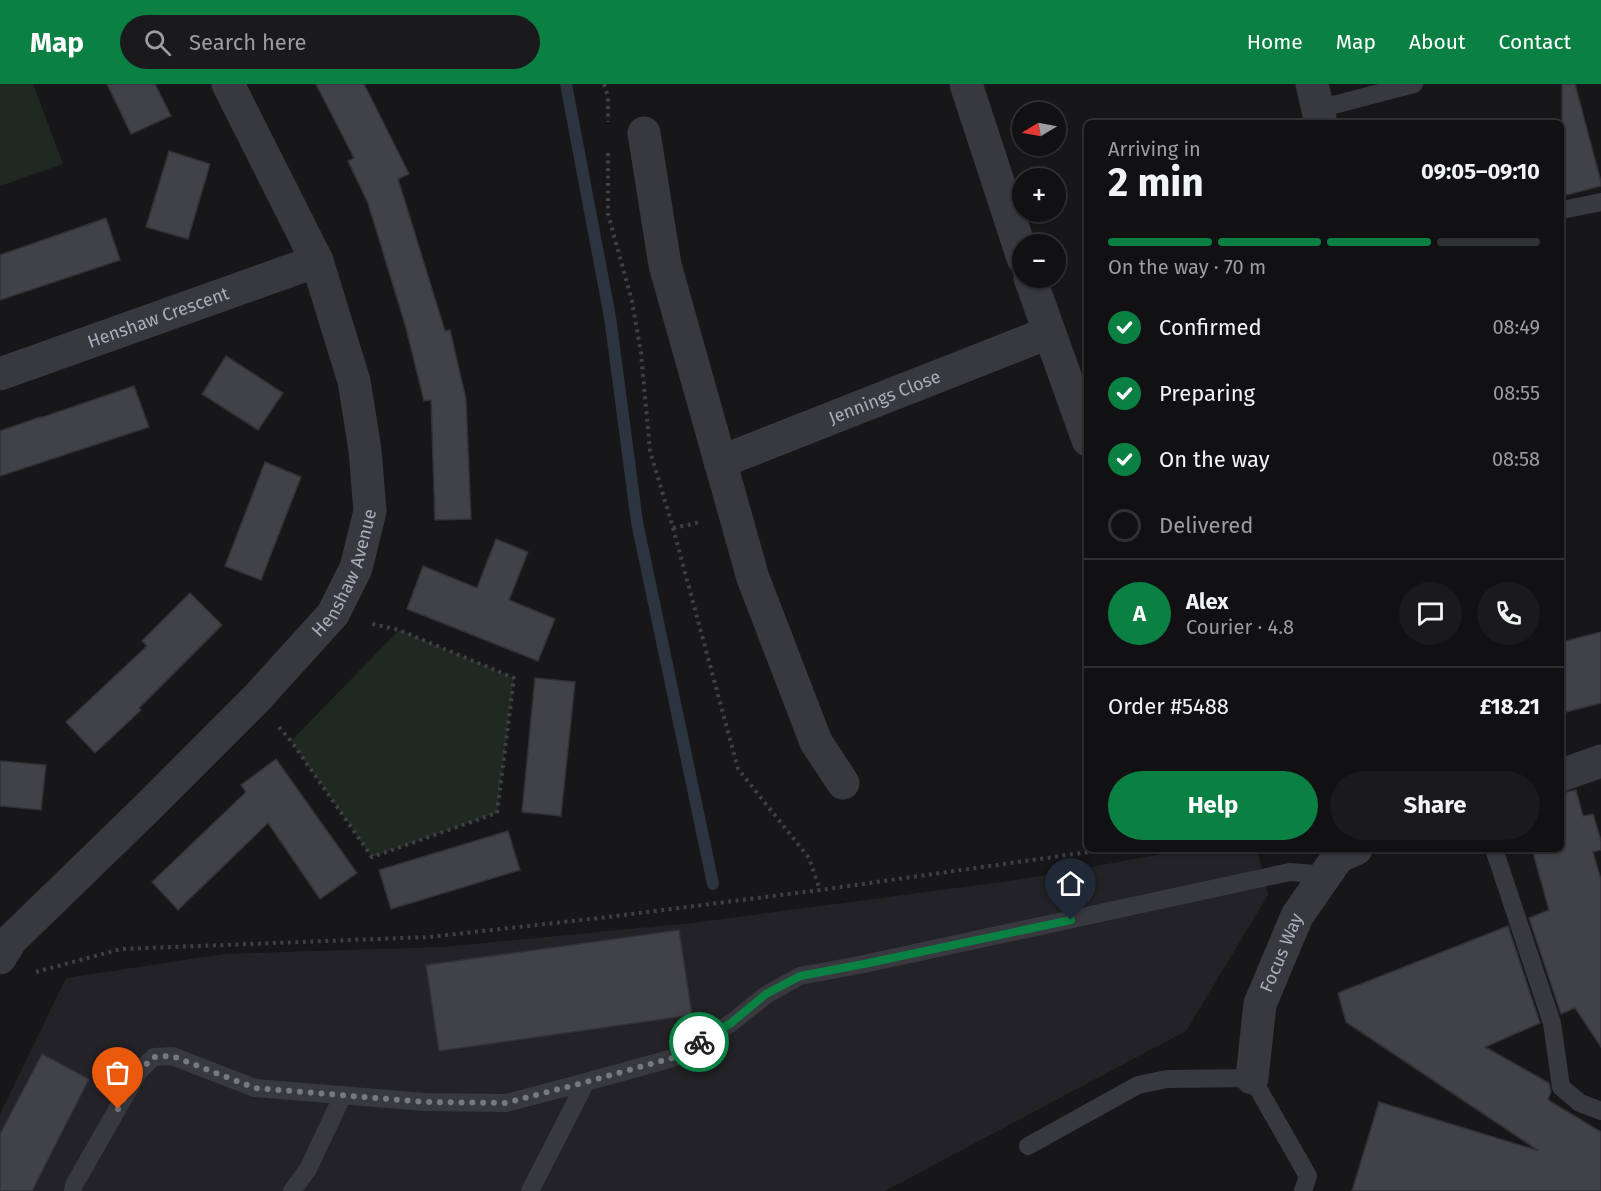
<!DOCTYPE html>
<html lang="en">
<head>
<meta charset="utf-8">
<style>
  body { margin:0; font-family:"Fira Sans",sans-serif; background:#1a1a1d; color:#f1f3f6; height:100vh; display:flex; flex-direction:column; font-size:22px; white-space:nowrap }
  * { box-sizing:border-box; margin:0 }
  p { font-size:20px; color:#9c9da0 }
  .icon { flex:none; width:33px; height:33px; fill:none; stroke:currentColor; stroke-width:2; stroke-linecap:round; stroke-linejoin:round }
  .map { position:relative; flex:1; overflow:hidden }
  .sheet { position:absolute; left:1084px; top:36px; width:480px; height:732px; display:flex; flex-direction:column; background:#111114; border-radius:9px; box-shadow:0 2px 4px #0004,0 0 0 2px #303134 }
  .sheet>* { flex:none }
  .needle { width:39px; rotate:260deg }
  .buttons { position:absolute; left:1012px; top:18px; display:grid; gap:12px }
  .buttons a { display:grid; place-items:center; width:54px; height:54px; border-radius:50%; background:#111114; box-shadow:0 2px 4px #0004,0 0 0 2px #303134; font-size:30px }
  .pin { position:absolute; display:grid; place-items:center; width:51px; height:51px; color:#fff; margin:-62px -26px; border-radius:50% 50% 50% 0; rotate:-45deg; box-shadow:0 0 6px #0007 }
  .pin .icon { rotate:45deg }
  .courier { position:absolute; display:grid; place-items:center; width:60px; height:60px; margin:-30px; border:4px solid #0b8043; border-radius:50%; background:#fff; color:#222; box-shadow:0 2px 8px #0007 }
  .summary em { font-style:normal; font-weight:700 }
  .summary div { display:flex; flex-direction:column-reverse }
  .summary { display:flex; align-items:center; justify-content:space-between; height:102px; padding:0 24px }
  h1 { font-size:39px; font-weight:700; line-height:45px }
  .bar { display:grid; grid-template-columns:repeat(4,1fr); gap:9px 6px; align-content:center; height:72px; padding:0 24px }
  .bar i { height:8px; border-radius:4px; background:#303134 }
  .bar .active { background:#0b8043 }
  .bar p { grid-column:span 4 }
  .line { display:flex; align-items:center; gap:15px; padding:0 24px; border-top:2px solid #303134 }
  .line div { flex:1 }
  .round { display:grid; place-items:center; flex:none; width:63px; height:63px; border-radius:32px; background:#1a1a1d }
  ol { padding:0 24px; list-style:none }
  li { display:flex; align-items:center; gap:18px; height:66px }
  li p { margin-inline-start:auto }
  li .icon { padding:6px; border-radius:50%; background:#0b8043; color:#fff; stroke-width:4 }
  li:last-child { color:#9c9da0 }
  li i { width:33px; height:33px; border:3px solid #303134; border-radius:50% }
  .primary-button { display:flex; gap:12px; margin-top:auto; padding:12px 24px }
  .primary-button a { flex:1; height:69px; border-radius:36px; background:#0b8043; color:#fff; font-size:24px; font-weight:700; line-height:69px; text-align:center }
  .primary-button a+a { background:#1a1a1d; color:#f1f3f6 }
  header { display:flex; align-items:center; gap:36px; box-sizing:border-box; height:84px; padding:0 30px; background:#0b8043; color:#fff }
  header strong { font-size:28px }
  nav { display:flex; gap:33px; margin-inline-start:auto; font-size:21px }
  .search { width:420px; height:54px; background:#1a1a1d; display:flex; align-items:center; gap:15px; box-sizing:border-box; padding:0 21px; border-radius:33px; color:#9c9da0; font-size:22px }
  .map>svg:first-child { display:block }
  .built { fill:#232327 }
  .green { fill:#1f2821 }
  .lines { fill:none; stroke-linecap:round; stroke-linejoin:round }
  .stream { stroke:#2c353f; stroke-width:12 }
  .building { fill:#414247; stroke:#313136; stroke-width:1.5 }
  .path { stroke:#3e4046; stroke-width:4; stroke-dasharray:3 4.5; stroke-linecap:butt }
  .lane { stroke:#38393f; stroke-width:18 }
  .street { stroke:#38393f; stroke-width:33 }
  .done { stroke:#767882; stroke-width:6; stroke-dasharray:0 10.8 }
  .route { stroke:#0b8043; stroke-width:8 }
  .labels { text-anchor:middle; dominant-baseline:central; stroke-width:6; stroke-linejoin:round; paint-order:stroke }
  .street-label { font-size:18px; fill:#a9adba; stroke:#121215 }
</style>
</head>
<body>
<header>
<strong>Map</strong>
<div class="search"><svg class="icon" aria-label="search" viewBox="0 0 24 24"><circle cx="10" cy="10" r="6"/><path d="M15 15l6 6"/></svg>Search here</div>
<nav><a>Home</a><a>Map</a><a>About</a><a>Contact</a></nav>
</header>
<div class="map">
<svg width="1601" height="1107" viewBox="0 0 1601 1107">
  <rect width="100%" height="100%" fill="#17171a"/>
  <path class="built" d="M1190,765H1257L1268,811L1186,947L885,1107H0V1030L66,894L224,870L443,863L692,839L1024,795Z"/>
  <g class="green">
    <path d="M0,0H33L63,80L0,102Z"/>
    <path d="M399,546L514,594L497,729L372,773L291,657Z"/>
  </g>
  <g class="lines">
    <path class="stream" d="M566,0L610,233L637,438L713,800"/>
  </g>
  <g class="building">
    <path d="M107,0H155L171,32L131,50Z"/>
    <path d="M316,0H364L409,90L398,95L445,247L450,246L466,315L471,435L435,436L431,316L424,317L406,244L368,119L348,77L354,74Z"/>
    <path d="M1562,0H1575L1601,98V102L1562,112Z"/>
    <path d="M169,67L210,80L188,155L146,143Z"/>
    <path d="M106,134L120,176L0,216V171Z"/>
    <path d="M226,272L283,309L258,346L202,310Z"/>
    <path d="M134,302L149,343L0,392V347L40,333V334Z"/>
    <path d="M265,378L301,393L261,496L225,482Z"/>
    <path d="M496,455L528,468L509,516L555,535L538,577L407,525L423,482L477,504Z"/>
    <path d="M190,509L222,541L139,624L141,626L95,669L66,638L147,562L142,557Z"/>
    <path d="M1601,548V619L1562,629V558Z"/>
    <path d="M535,594L575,598L561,732L522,728Z"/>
    <path d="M276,675L357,789L320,815L268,739L178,826L152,798L246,708L241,701Z"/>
    <path d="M0,677L46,681L41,726L0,722Z"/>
    <path d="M1576,706L1583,732L1593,730L1601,757V766L1593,768L1601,796V963L1575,924L1561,930L1529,834L1549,826L1532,765H1562V709Z"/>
    <path d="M508,747L520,786L391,825L379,786Z"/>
    <path d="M1508,842L1540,939L1485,963L1549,999L1551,1007L1548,1016L1601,1048V1107H1352L1379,1018L1539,1067L1346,938L1338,909Z"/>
    <path d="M679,846L692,931L439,967L426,881Z"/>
    <path d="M42,970L89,995L32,1107H0V1050Z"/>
  </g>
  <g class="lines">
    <g class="path">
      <path d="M604,0L608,13V38"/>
      <path d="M608,69V130L632,217L641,269L650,367L673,444L738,685L809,774L820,806"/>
      <path d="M673,444L701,438"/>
      <path d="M279,643L291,657L372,773L497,729L514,594L399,546L368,539"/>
      <path d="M36,888L121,865L429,853L608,833L820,806L1110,765"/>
    </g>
    <g class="lane">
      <path d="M1318,25L1414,0"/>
      <path d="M1562,126L1601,118"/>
      <path d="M1494,765L1552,939L1561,1003L1580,1019L1601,1027"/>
      <path d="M1028,1062L1138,1001L1167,995L1252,994L1308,1092L1303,1107"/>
      <path d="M73,1107L74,1101L139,987L154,973L172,972L255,1004L425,1018L506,1019L586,998L673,974L731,939L766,911L800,892L864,880L1290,788L1326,791"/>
      <path d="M292,1107L308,1085L343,1011"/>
      <path d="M530,1107L586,998"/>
    </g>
    <g class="street">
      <path d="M966,0L1023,174"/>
      <path d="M1312,0L1321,39"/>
      <path d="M644,49L665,181L753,494L816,658L843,699"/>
      <path d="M1030,194L1088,356"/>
      <path id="s1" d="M0,290L317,177"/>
      <path id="s2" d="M720,378L1048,249"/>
      <path d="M1562,691L1601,677"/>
      <path id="s3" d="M0,874L11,856L147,724L256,615L333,530L356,484L370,427L365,366L354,297L317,177L228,0"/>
      <path id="s4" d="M1252,994L1260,920L1297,832L1338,773L1356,765"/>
    </g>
  </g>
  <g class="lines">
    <path class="done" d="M118,1025L139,987L154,973L172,972L255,1004L425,1018L506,1019L586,998L672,974L699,958"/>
    <path class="route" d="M699,958L731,939L766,910L800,892L864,880L1071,836"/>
  </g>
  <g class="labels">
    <g class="street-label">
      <text stroke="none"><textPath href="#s1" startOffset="168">Henshaw Crescent</textPath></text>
      <text stroke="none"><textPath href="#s2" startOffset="177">Jennings Close</textPath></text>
      <text stroke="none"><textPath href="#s3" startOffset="522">Henshaw Avenue</textPath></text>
      <text stroke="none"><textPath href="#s4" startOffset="130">Focus Way</textPath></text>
    </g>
  </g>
</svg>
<div class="buttons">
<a><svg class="needle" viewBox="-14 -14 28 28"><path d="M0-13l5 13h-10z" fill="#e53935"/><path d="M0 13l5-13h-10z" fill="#9c9da0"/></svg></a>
<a>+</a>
<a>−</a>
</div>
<div class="pin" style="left:118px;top:1025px;background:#ea580c"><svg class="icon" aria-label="bag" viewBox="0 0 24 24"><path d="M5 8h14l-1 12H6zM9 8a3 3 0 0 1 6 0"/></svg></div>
<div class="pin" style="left:1071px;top:836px;background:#1f2937"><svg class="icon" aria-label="home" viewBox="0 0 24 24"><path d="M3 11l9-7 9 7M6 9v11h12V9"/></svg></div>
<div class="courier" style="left:699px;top:958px"><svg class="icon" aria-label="bike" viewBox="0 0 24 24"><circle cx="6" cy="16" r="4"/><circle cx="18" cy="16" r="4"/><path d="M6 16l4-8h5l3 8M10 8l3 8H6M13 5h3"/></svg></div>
<section class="sheet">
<div class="summary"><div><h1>2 min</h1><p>Arriving in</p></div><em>09:05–09:10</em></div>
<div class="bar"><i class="active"></i><i class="active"></i><i class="active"></i><i></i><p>On the way · 70 m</p></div>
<ol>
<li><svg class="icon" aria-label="check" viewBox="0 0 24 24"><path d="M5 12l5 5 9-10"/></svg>Confirmed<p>08:49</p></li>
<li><svg class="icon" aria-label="check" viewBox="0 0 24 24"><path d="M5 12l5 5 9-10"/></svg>Preparing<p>08:55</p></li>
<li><svg class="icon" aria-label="check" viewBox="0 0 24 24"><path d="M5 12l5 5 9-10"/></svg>On the way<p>08:58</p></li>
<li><i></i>Delivered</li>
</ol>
<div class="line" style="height:108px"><b class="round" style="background:#0b8043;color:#fff">A</b><div><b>Alex</b><p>Courier · 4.8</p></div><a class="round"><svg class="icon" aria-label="chat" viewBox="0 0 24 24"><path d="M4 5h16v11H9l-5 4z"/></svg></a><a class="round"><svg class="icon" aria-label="phone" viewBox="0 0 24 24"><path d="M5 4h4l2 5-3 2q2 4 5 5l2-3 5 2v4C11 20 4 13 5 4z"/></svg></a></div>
<div class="line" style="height:78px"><div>Order #5488</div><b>£18.21</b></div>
<div class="primary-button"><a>Help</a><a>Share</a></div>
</section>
</div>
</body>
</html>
